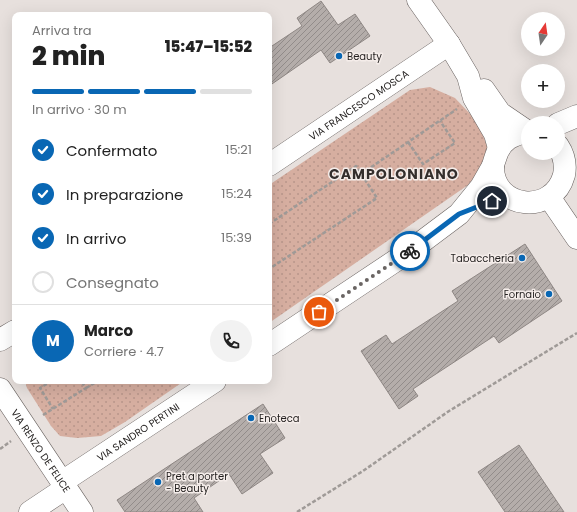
<!DOCTYPE html>
<html lang="it">
<head>
<meta charset="utf-8">
<style>
  body { margin:0; font-family:Poppins,sans-serif; background:#f2f2f2; color:#222; height:100vh; display:flex; flex-direction:column; font-size:15px; white-space:nowrap }
  * { box-sizing:border-box; margin:0 }
  p { font-size:13px; color:#767676 }
  .icon { flex:none; width:22px; height:22px; fill:none; stroke:currentColor; stroke-width:2; stroke-linecap:round; stroke-linejoin:round }
  .map { position:relative; flex:1; overflow:hidden }
  .drawer { position:absolute; left:12px; top:12px; width:260px; height:372px; display:flex; flex-direction:column; background:#fff; border-radius:8px; box-shadow:0 4px 16px #0002 }
  .drawer>* { flex:none }
  .needle { width:26px; rotate:13deg }
  .tools { position:absolute; left:521px; top:12px; display:grid; gap:8px }
  .tools a { display:grid; place-items:center; width:44px; height:44px; border-radius:50%; background:#fff; box-shadow:0 4px 16px #0002; font-size:20px }
  .pin { position:absolute; display:grid; place-items:center; width:34px; height:34px; color:#fff; margin:-17px; border:2px solid #fff; border-radius:50%; box-shadow:0 1px 4px #0007 }
  .courier { position:absolute; display:grid; place-items:center; width:40px; height:40px; margin:-20px; border:3px solid #0967b4; border-radius:50%; background:#fff; color:#222; box-shadow:0 1px 5px #0007 }
  .summary em { font-style:normal; font-weight:800 }
  .summary div { display:flex; flex-direction:column-reverse }
  .summary { display:flex; align-items:center; justify-content:space-between; height:68px; padding:0 20px }
  h1 { font-size:26px; font-weight:800; line-height:30px }
  .bar { display:grid; grid-template-columns:repeat(4,1fr); gap:6px 4px; align-content:center; height:48px; padding:0 20px }
  .bar i { height:5px; border-radius:3px; background:#e0e0e0 }
  .bar .selected { background:#0967b4 }
  .bar p { grid-column:span 4 }
  .line { display:flex; align-items:center; gap:10px; padding:0 20px; border-top:1px solid #e0e0e0 }
  .line div { flex:1 }
  .round { display:grid; place-items:center; flex:none; width:42px; height:42px; border-radius:21px; background:#f2f2f2 }
  ol { padding:0 20px; list-style:none }
  li { display:flex; align-items:center; gap:12px; height:44px }
  li p { margin-inline-start:auto }
  li .icon { padding:4px; border-radius:50%; background:#0967b4; color:#fff; stroke-width:4 }
  li:last-child { color:#767676 }
  li i { width:22px; height:22px; border:2px solid #e0e0e0; border-radius:50% }
  .map>svg:first-child { display:block }
  .park { fill:url(#park-dots) }
  .building { fill:url(#building-hatch); stroke:#8e8784 }
  .lines { fill:none; stroke-linecap:round; stroke-linejoin:round }
  .minor-casing { stroke:#68615f; stroke-width:23 }
  .path { stroke:#9f9a97; stroke-width:2.5; stroke-dasharray:4 2; stroke-linecap:butt }
  .minor { stroke:#fff; stroke-width:22 }
  .done { stroke:#6a6563; stroke-width:4; stroke-dasharray:0 7.2 }
  .route { stroke:#0967b4; stroke-width:5 }
  .poi-dot { fill:#0967b4; stroke:#f5edea; stroke-width:1.5 }
  .labels { text-anchor:middle; dominant-baseline:central; stroke-width:3; stroke-linejoin:round; paint-order:stroke }
  .poi-label { font-size:10px; fill:#262322; stroke:#f5edea; text-anchor:start }
  .street-label { font-size:10px; fill:#262322; stroke:#f5edea }
  .district-label { font-size:14px; font-weight:bold; letter-spacing:1px; fill:#342e2c; stroke:#f5edea }
</style>
</head>
<body>
<div class="map">
<svg width="577" height="512" viewBox="0 0 577 512">
  <defs>
    <pattern id="park-dots" width="8" height="8" patternUnits="userSpaceOnUse"><rect width="8" height="8" fill="#d6aea0"/><path d="M2 2h.1M6 6h.1" fill="none" stroke="#b8958a" stroke-width="1.8" stroke-linecap="round"/></pattern>
    <pattern id="building-hatch" width="6" height="6" patternUnits="userSpaceOnUse"><rect width="6" height="6" fill="#b4adaa"/><path d="M-1 1l2-2M0 6l6-6M5 7l2-2" fill="none" stroke="#928c8a"/></pattern>
  </defs>
  <rect width="100%" height="100%" fill="#e7e0dd"/>
  <g class="park">
    <path d="M430,87L455,98L473,117L482,133L487,146L486,163L468,185L269,323V185L410,90Z"/>
    <path d="M25,381H184L125,422L101,436L77,438L60,436L51,426L27,388Z"/>
  </g>
  <g class="building">
    <path d="M321,1L338,25L355,14L370,36L330,63L321,50L269,86V48L302,26L297,18Z"/>
    <path d="M525,244L562,301L499,343L494,336L413,389L418,396L399,409L361,351L386,335L392,344L458,301L452,291Z"/>
    <path d="M263,404L285,438L260,454L273,473L242,494L229,474L194,498L203,512H125L117,500Z"/>
    <path d="M519,445L564,512H505L478,472Z"/>
  </g>
  <g class="lines">
    <defs>
      <g id="minor">
        <path d="M418,0L449,44L468,76L474,98L495,134L499,148"/>
        <path d="M484,90L500,113L528,132"/>
        <path d="M558,124L577,116"/>
        <path d="M528,132C513,134 501,140 496,156C495,159 493,164 493,167C493,209 553,216 564,175C566,165 564,155 558,146"/>
        <path id="s1" d="M269,165L449,44"/>
        <path d="M549,197L577,238"/>
        <path d="M0,340L15,331"/>
        <path d="M269,345L407,253L459,214L481,187L493,166"/>
        <path id="s2" d="M0,389L82,512"/>
        <path id="s3" d="M62,482L215,381"/>
        <path d="M30,512L66,488"/>
      </g>
    </defs>
    <use href="#minor" class="minor-casing"/>
    <g class="path">
      <path d="M408,142L423,164L455,143L440,121"/>
      <path d="M361,174L457,109"/>
      <path d="M269,224L356,166L377,198L269,269"/>
      <path d="M52,381L40,388L53,409"/>
      <path d="M86,388L98,381"/>
      <path d="M43,415L86,388L81,381"/>
      <path d="M0,449L11,441"/>
      <path d="M297,512L363,471L449,411L577,333"/>
    </g>
    <use href="#minor" class="minor"/>
  </g>
  <g class="lines">
    <path class="done" d="M319,312L410,251"/>
    <path class="route" d="M410,251L459,214L492,201"/>
  </g>
  <g class="poi-dot">
    <circle cx="339" cy="56" r="4"/>
    <circle cx="522" cy="258" r="4"/>
    <circle cx="549" cy="294" r="4"/>
    <circle cx="251" cy="418" r="4"/>
    <circle cx="158" cy="482" r="4"/>
  </g>
  <g class="labels">
    <g class="poi-label">
      <text x="347" y="56">Beauty</text>
      <text x="514" y="258" text-anchor="end">Tabaccheria</text>
      <text x="541" y="294" text-anchor="end">Fornaio</text>
      <text x="259" y="418">Enoteca</text>
      <text x="166" y="476">Pret a porter<tspan x="166" dy="12">- Beauty</tspan></text>
    </g>
    <g class="street-label">
      <text stroke="none"><textPath href="#s1" startOffset="108">VIA FRANCESCO MOSCA</textPath></text>
      <text stroke="none"><textPath href="#s3" startOffset="91">VIA SANDRO PERTINI</textPath></text>
      <text stroke="none"><textPath href="#s2" startOffset="74">VIA RENZO DE FELICE</textPath></text>
    </g>
    <g class="district-label">
      <text x="394" y="174">CAMPOLONIANO</text>
    </g>
  </g>
</svg>
<div class="tools">
<a><svg class="needle" viewBox="-14 -14 28 28"><path d="M0-13l5 13h-10z" fill="#e53935"/><path d="M0 13l5-13h-10z" fill="#767676"/></svg></a>
<a>+</a>
<a>−</a>
</div>
<div class="pin" style="left:319px;top:312px;background:#ea580c"><svg class="icon" aria-label="bag" viewBox="0 0 24 24"><path d="M5 8h14l-1 12H6zM9 8a3 3 0 0 1 6 0"/></svg></div>
<div class="pin" style="left:492px;top:201px;background:#1f2937"><svg class="icon" aria-label="home" viewBox="0 0 24 24"><path d="M3 11l9-7 9 7M6 9v11h12V9"/></svg></div>
<div class="courier" style="left:410px;top:251px"><svg class="icon" aria-label="bike" viewBox="0 0 24 24"><circle cx="6" cy="16" r="4"/><circle cx="18" cy="16" r="4"/><path d="M6 16l4-8h5l3 8M10 8l3 8H6M13 5h3"/></svg></div>
<section class="drawer">
<div class="summary"><div><h1>2 min</h1><p>Arriva tra</p></div><em>15:47–15:52</em></div>
<div class="bar"><i class="selected"></i><i class="selected"></i><i class="selected"></i><i></i><p>In arrivo · 30 m</p></div>
<ol>
<li><svg class="icon" aria-label="check" viewBox="0 0 24 24"><path d="M5 12l5 5 9-10"/></svg>Confermato<p>15:21</p></li>
<li><svg class="icon" aria-label="check" viewBox="0 0 24 24"><path d="M5 12l5 5 9-10"/></svg>In preparazione<p>15:24</p></li>
<li><svg class="icon" aria-label="check" viewBox="0 0 24 24"><path d="M5 12l5 5 9-10"/></svg>In arrivo<p>15:39</p></li>
<li><i></i>Consegnato</li>
</ol>
<div class="line" style="height:72px"><b class="round" style="background:#0967b4;color:#fff">M</b><div><b>Marco</b><p>Corriere · 4.7</p></div><a class="round"><svg class="icon" aria-label="phone" viewBox="0 0 24 24"><path d="M5 4h4l2 5-3 2q2 4 5 5l2-3 5 2v4C11 20 4 13 5 4z"/></svg></a></div>
</section>
</div>
</body>
</html>
